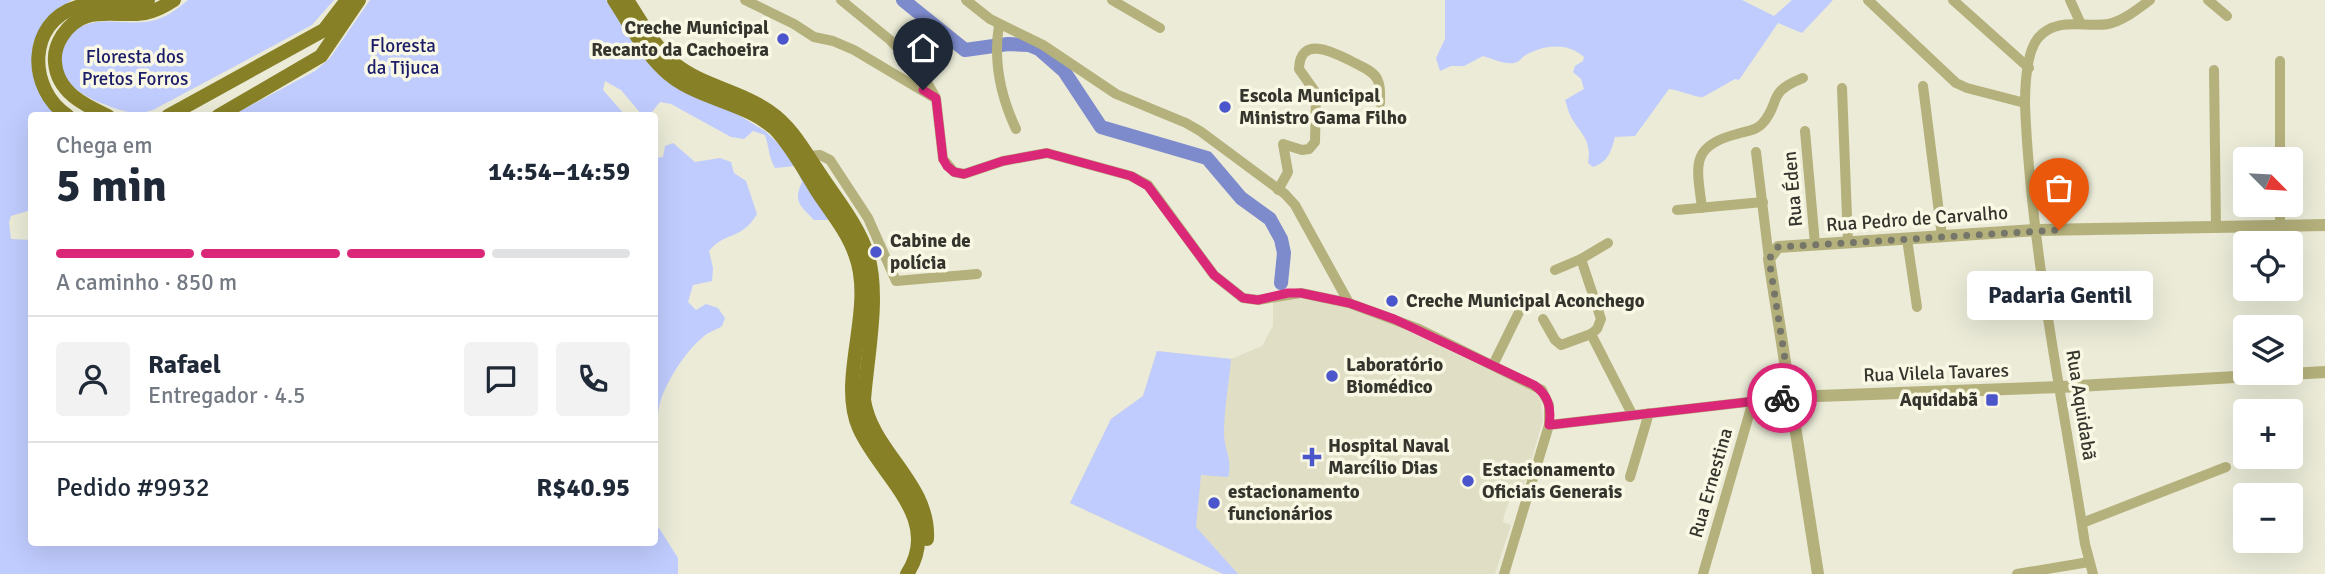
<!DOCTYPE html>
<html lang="pt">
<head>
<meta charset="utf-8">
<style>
  body { margin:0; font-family:Signika,sans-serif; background:#f2f2f3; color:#1f2937; height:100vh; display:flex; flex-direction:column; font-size:26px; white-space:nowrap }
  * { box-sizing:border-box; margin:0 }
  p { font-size:23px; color:#747a83 }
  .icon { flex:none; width:38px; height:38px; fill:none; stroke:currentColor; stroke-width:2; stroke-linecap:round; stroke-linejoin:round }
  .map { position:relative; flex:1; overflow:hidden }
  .details { position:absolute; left:28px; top:112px; width:630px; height:434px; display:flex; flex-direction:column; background:#fff; border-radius:7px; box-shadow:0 7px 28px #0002 }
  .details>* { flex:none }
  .needle { width:46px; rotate:114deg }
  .controls { position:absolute; left:2233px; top:147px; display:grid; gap:14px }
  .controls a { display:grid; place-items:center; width:70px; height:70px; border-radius:7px; background:#fff; box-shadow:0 7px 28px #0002; font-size:35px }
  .pin { position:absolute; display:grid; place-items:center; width:60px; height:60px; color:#fff; margin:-72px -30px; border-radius:50% 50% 50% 0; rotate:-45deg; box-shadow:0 0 7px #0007 }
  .pin .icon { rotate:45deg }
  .courier { position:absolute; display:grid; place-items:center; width:70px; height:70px; margin:-35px; border:5px solid #db2777; border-radius:50%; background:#fff; color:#222; box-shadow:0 2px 9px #0007 }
  .bubble { position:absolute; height:49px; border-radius:7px; background:#fff; box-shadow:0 7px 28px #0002; font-size:23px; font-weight:700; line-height:49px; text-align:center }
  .head em { font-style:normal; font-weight:700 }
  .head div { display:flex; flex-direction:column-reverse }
  .head { display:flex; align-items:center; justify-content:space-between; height:119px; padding:0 28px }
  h1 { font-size:46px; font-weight:700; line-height:52px }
  .bar { display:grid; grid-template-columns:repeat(4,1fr); gap:10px 7px; align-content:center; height:84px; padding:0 28px }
  .bar i { height:9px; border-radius:5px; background:#e0e1e3 }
  .bar .selected { background:#db2777 }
  .bar p { grid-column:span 4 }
  .line { display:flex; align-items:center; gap:18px; padding:0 28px; border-top:2px solid #e0e1e3 }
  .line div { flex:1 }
  .round { display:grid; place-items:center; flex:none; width:74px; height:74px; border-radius:7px; background:#f2f2f3 }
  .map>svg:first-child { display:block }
  .built { fill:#e0dfc5 }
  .green { fill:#c0ccfe }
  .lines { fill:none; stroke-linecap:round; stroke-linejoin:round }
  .river { stroke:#7d8acc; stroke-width:14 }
  .minor { stroke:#b5b17c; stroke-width:10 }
  .tertiary { stroke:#b5b17c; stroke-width:12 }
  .primary { stroke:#878027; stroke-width:14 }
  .done { stroke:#75756a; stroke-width:7; stroke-dasharray:0 12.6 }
  .route { stroke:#db2777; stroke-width:9 }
  .poi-dot { fill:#4c56cc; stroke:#f9f8e5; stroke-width:2.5 }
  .labels { text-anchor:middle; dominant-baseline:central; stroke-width:7; stroke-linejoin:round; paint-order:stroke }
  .poi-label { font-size:19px; font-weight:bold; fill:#35352e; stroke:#f9f8e5; text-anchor:start }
  .park-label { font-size:19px; fill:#1c1d69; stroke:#f9f8e5 }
  .street-label { font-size:19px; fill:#35352e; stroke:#f9f8e5 }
</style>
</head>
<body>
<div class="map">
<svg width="2325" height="574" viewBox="0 0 2325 574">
  <rect width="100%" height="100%" fill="#ebebd8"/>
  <path class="built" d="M1299,299L1332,303L1390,322L1533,390L1540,396L1543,420L1521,496L1511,495L1504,516L1503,522L1511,525L1495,574H1223L1070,503L1111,419L1143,396L1157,351L1231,359L1262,346L1273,326V301Z"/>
  <g class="green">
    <path d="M0,0H72L57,9L33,56L61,115L32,116L31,210L11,216L9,222L11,239L31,240L32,542H654L655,527L659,528L678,558V574H0Z"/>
    <path d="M188,0H334L312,25L153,110C133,117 120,110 101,103C74,92 48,72 67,40C86,10 122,27 151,21C166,18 176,10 188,0Z"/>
    <path d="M370,0H606L666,77L719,103L765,131L785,150L830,220H814C800,205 793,202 802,182L795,166L775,168C769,158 769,147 765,135L753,131L744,139L731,137L671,104L660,102L651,113L642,115L621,90L605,81L603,90L625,115L231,116L315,71L330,58Z"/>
    <path d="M1445,0H1742L1774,16L1792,0H1833L1802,33L1778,23L1739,80L1735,79L1703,97C1698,98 1679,90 1669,89L1635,136L1615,137C1611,152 1608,162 1593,167L1588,163C1592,139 1581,135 1571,117C1568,112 1567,105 1565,100L1584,89L1581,79L1573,72L1575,66L1583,61L1584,57C1567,42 1544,45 1526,55C1522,57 1520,61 1517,62C1507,66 1493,59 1483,56L1464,66H1451L1440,71L1436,58L1445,39Z"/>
    <path d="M673,143L695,162L720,158L731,162L734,173L746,181L757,214C741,241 725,231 709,251L713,268L712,281L693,285L688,302L696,310L706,304L718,308L725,318L722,326C716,330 708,332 703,337C686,350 663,386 659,407C656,425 659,443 655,461V158L663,157L665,146Z"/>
    <path d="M1157,351L1231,359C1229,383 1224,408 1224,433C1224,450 1233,460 1228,477L1201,475L1196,527L1238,574H1223L1070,503L1111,419L1143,396Z"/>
  </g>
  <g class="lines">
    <path class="river" d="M903,0L965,50L1008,44L1029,45L1039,49L1064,71L1101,127L1207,158L1241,198L1270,219L1281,239L1284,253L1281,283"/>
    <g class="minor">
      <path d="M745,0L794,24L814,37L833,41L854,50L933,97"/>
      <path d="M841,0L890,40L921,72L936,98L943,159L954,172L964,174L1003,161L1047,153L1131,176L1148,185L1214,275L1243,298L1258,300L1301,293L1349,303L1419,329L1542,390L1549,405V425L1504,574"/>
      <path d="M966,0L990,19L1043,45L1116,94L1186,123L1200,131L1285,194L1295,205L1349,303"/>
      <path d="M1112,0L1160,28"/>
      <path d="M1868,0L1956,83L1967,88L2025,103"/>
      <path d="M1953,0L2029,68"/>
      <path d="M2070,0L2080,22"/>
      <path d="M2208,0L2227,16"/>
      <path d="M999,25C993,62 1000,95 1016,129"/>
      <path d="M2280,61V159"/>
      <path d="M2214,70L2216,228"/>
      <path d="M1923,86L1942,236"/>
      <path d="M1842,88L1848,243"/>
      <path d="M1805,131L1815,244"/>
      <path d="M1756,152L1769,259"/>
      <path d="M808,156L820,155L830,160L868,218L896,281L977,274"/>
      <path d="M1278,190L1288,172L1283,144L1302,150L1309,149L1315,142L1316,93L1299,69C1300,34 1335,53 1351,61C1360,66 1375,71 1378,81C1381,87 1380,96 1380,103"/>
      <path d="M1702,208C1697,167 1689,146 1737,134C1746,131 1755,131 1762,124C1782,102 1765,93 1803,78"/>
      <path d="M1677,210L1763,202"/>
      <path d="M2280,226V205"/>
      <path d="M1907,239L1917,307"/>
      <path d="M1555,270L1581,259L1608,243"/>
      <path d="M1543,319L1555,340L1561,345L1591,334L1597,329L1601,319L1581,259"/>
      <path d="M1591,334L1632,414"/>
      <path d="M1493,365L1524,302"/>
      <path d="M1549,425L1791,397"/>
      <path d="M1630,477L1649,413"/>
      <path d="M2082,523L2226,467"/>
      <path d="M1703,574L1753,401"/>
      <path d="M2017,574L2089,562"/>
      <path d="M2093,574L2085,544C2063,399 2031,252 2025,105C2025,87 2026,53 2038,38C2057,16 2085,28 2108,24C2123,21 2138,9 2150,0"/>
    </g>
    <g class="tertiary">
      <path d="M1791,397L2061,387L2325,372"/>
      <path d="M1818,574L1769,259L1778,247L2036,230L2325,225"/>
    </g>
    <g class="primary">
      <path d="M614,0C629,23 643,50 663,69C687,93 724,99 753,114C761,118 768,123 775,129C792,147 804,170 817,191C830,211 847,231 855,254C876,308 837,378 859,428C879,475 944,518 907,574"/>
      <path d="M627,0C641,21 655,48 675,64C702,86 741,91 770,112C792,127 805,152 820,174C837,200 859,226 868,256C880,296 867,358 864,400C872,452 930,483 927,539"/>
      <path d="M68,116C27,89 27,22 77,7C100,0 125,5 148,0"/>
      <path d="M108,116C84,105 57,92 55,62C54,52 57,44 62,36C84,3 112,18 145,13C156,11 165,6 174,0"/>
      <path d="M168,116L324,30L347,0"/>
      <path d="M218,116L321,56L359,0"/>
    </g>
  </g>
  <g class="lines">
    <path class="done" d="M1782,398L1791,397L1769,259L1778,247L2059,230"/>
    <path class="route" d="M923,90L936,98L943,159L947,166L954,172L964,174L1003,161L1047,153L1131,176L1148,186L1214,275L1243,298L1258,300L1288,293H1301L1349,303L1394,319L1534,385C1548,395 1552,407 1549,425L1782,398"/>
  </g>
  <g class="poi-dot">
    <circle cx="783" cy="39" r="7"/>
    <circle cx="1225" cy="107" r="7"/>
    <circle cx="876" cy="252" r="7"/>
    <circle cx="1392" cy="301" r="7"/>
    <circle cx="1332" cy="376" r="7"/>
    <rect x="1985" y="393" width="14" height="14" rx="3.5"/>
    <path d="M1308.5 446.5h7v7h7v7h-7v7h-7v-7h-7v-7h7z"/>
    <circle cx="1468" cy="481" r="7"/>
    <circle cx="1214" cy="503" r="7"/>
  </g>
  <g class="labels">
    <g class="poi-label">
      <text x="769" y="28" text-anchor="end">Creche Municipal<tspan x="769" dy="22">Recanto da Cachoeira</tspan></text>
      <text x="1239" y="96">Escola Municipal<tspan x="1239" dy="22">Ministro Gama Filho</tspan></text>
      <text x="890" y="241">Cabine de<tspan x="890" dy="22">polícia</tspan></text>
      <text x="1406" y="301">Creche Municipal Aconchego</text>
      <text x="1346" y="365">Laboratório<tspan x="1346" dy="22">Biomédico</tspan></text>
      <text x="1978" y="400" text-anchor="end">Aquidabã</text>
      <text x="1328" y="446">Hospital Naval<tspan x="1328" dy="22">Marcílio Dias</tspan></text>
      <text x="1482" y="470">Estacionamento<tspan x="1482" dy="22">Oficiais Generais</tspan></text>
      <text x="1228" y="492">estacionamento<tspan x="1228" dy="22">funcionários</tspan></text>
    </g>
    <g class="park-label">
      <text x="403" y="46">Floresta<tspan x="403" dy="22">da Tijuca</tspan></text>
      <text x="135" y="57">Floresta dos<tspan x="135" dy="22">Pretos Forros</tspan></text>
    </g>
    <g class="street-label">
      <text transform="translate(1793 189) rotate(-95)">Rua Éden</text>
      <text transform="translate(1917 219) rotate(-4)">Rua Pedro de Carvalho</text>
      <text transform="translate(1936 373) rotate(-2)">Rua Vilela Tavares</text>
      <text transform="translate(2081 405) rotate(81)">Rua Aquidabã</text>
      <text transform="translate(1711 483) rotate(-74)">Rua Ernestina</text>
    </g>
  </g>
</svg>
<div class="controls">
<a><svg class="needle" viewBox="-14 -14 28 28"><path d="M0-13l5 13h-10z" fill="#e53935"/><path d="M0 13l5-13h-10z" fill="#747a83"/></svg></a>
<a><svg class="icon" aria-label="locate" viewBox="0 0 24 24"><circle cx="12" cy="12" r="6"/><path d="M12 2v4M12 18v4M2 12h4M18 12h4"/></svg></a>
<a><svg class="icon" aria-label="layers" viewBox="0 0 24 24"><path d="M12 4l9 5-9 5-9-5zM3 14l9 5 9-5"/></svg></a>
<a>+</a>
<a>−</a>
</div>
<div class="pin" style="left:2059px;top:230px;background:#ea580c"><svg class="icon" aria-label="bag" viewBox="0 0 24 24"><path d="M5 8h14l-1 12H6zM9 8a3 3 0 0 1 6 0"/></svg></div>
<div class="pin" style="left:923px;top:90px;background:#1f2937"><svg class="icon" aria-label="home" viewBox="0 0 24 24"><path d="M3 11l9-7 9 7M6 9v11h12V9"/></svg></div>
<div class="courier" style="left:1782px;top:398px"><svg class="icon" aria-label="bike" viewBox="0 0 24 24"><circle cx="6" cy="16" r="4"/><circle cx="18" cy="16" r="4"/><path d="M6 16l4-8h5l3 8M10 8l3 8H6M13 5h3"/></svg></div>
<div class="bubble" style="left:1967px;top:271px;width:186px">Padaria Gentil</div>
<section class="details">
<div class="head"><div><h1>5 min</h1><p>Chega em</p></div><em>14:54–14:59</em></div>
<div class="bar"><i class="selected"></i><i class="selected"></i><i class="selected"></i><i></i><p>A caminho · 850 m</p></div>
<div class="line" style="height:126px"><a class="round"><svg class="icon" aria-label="person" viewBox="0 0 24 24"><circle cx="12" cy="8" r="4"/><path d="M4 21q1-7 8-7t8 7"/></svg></a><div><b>Rafael</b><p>Entregador · 4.5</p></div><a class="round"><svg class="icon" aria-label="chat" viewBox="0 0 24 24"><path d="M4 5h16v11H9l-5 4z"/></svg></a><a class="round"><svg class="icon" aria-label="phone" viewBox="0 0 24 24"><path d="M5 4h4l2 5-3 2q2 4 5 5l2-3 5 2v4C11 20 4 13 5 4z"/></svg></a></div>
<div class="line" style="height:91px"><div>Pedido #9932</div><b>R$40.95</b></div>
</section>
</div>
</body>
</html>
